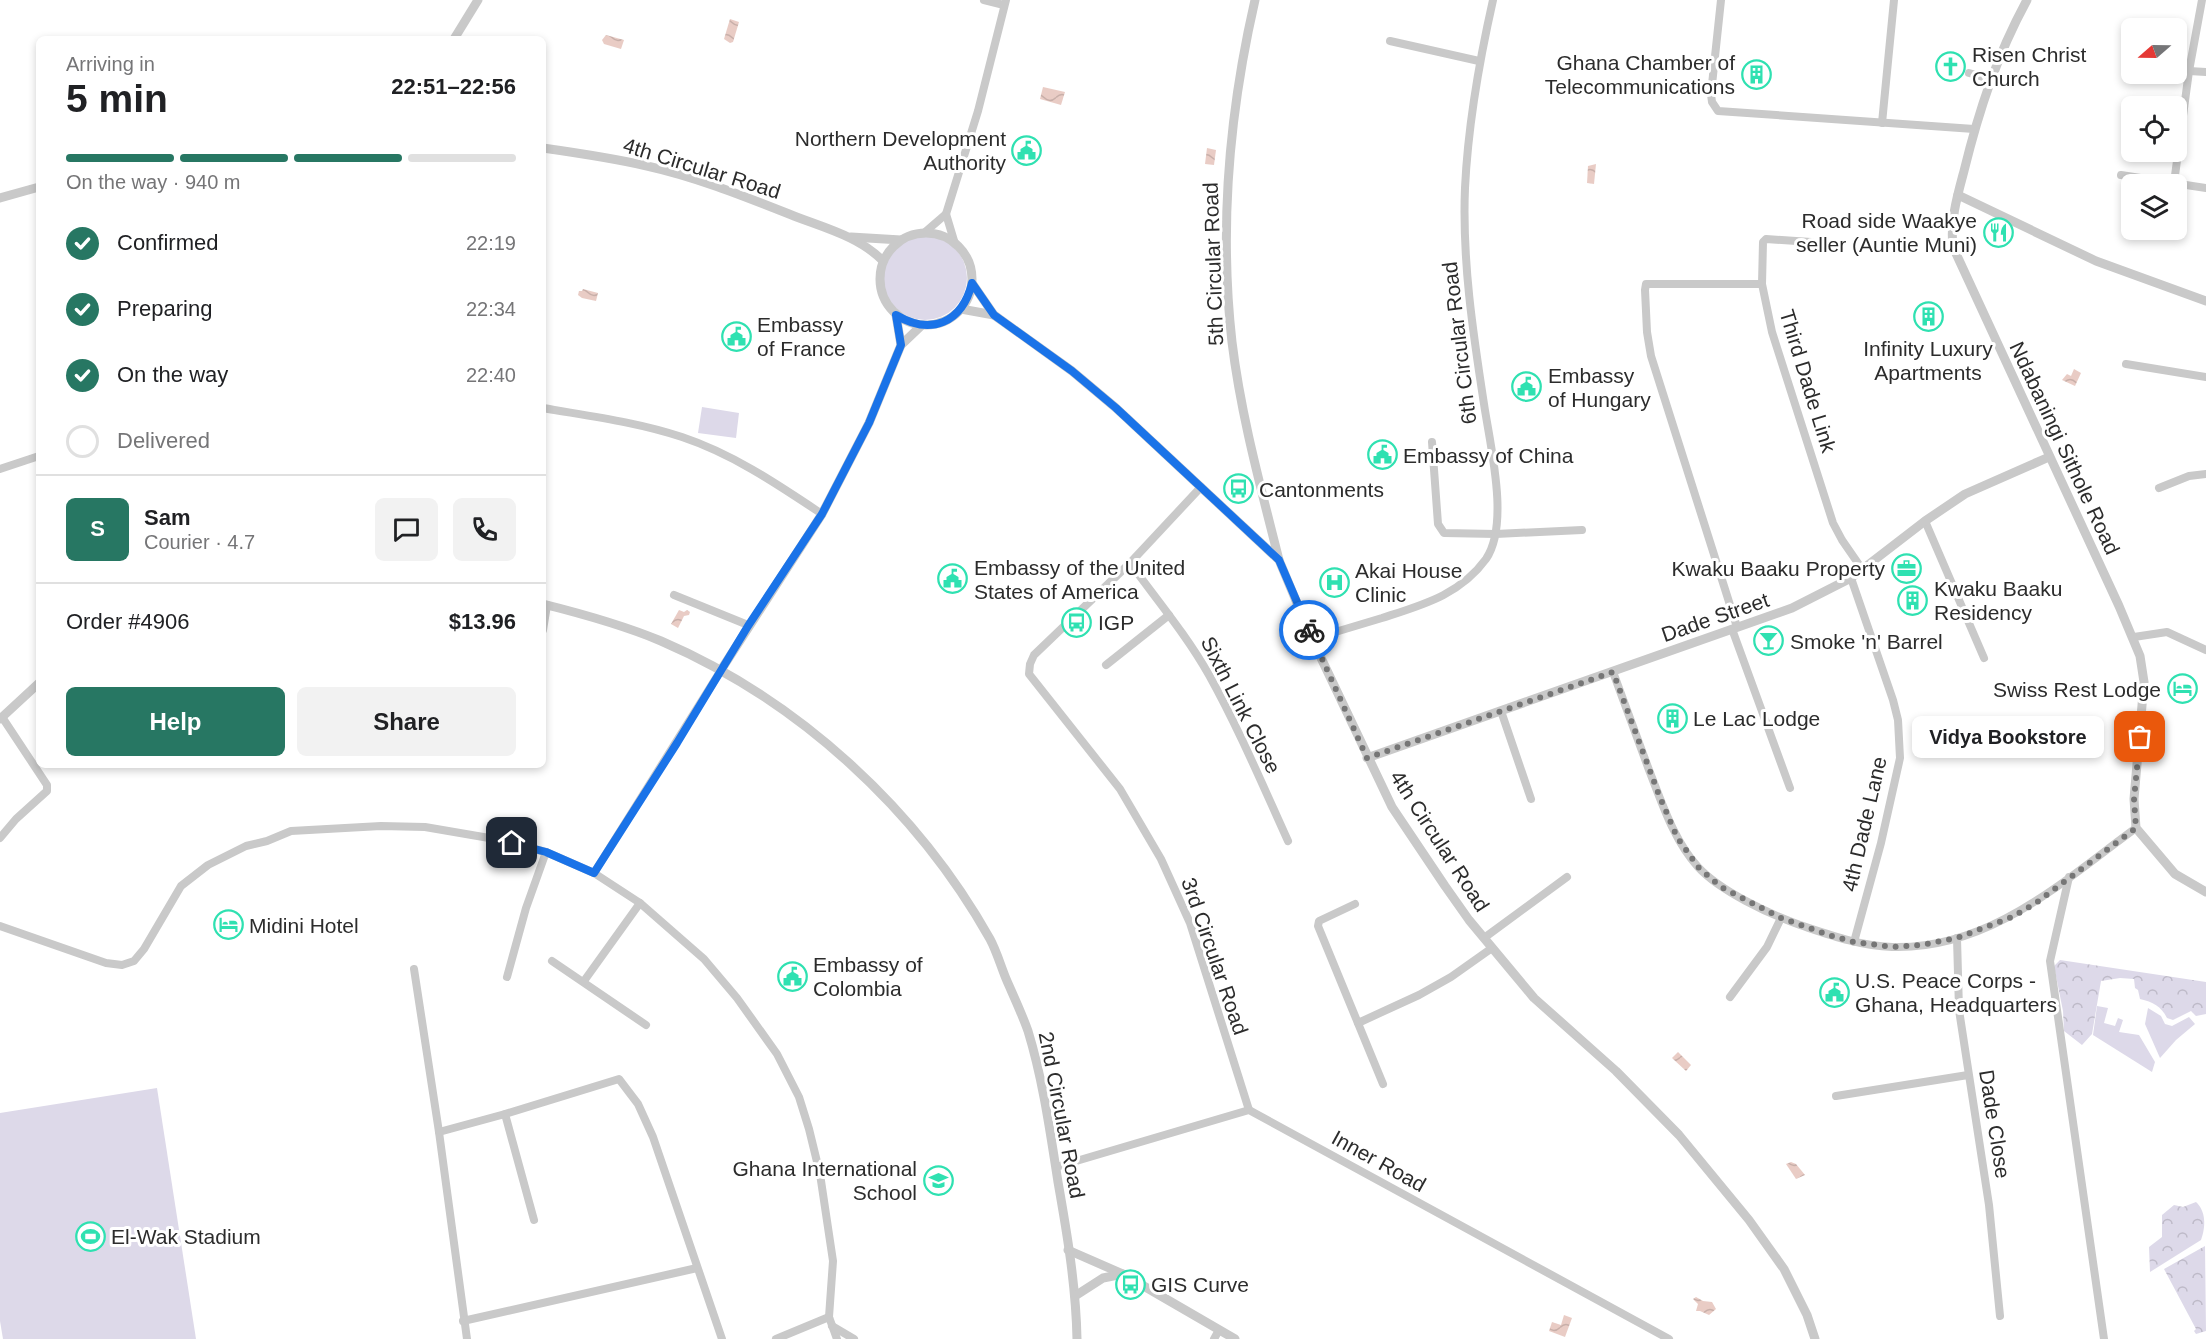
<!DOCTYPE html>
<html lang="en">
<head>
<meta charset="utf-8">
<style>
  body { margin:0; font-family:Helvetica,sans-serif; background:#f2f2f2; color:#202124; height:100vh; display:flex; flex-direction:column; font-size:22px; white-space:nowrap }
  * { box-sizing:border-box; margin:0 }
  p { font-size:20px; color:#757577 }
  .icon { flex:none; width:33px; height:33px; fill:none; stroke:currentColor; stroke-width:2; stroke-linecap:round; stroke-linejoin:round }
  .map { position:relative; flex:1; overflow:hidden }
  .panel { position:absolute; left:36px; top:36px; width:510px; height:732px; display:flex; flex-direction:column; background:#fff; border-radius:9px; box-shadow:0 3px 9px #0003 }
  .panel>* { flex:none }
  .needle { width:39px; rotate:250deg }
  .controls { position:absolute; left:2121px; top:18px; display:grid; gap:12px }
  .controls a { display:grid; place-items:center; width:66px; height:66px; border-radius:9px; background:#fff; box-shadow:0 3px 9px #0003; font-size:30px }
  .pin { position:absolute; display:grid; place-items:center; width:51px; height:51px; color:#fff; margin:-26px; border-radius:12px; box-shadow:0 3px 9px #0006 }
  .courier { position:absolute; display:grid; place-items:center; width:60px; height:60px; margin:-30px; border:4px solid #1a73e8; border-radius:50%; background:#fff; color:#222; box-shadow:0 2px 8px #0007 }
  .bubble { position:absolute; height:42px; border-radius:9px; background:#fff; box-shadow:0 3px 9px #0003; font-size:20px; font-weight:700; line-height:42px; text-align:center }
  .headline em { font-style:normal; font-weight:700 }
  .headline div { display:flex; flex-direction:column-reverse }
  .headline { display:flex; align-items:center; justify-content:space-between; height:102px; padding:0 30px }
  h1 { font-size:39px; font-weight:700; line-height:45px }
  .bar { display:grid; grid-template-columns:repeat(4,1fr); gap:9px 6px; align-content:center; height:72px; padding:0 30px }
  .bar i { height:8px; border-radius:4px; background:#e0e0e0 }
  .bar .on { background:#277763 }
  .bar p { grid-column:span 4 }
  .line { display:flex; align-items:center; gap:15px; padding:0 30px; border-top:2px solid #e0e0e0 }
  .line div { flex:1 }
  .round { display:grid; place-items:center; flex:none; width:63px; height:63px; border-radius:9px; background:#f2f2f2 }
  ol { padding:0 30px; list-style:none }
  li { display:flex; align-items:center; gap:18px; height:66px }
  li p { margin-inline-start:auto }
  li .icon { padding:6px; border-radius:50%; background:#277763; color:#fff; stroke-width:4 }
  li:last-child { color:#757577 }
  li i { width:33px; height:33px; border:3px solid #e0e0e0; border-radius:50% }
  .action { display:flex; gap:12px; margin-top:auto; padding:12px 30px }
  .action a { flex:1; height:69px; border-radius:9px; background:#277763; color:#fff; font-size:24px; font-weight:700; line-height:69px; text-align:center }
  .action a+a { background:#f2f2f2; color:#202124 }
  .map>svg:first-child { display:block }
  .green { fill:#ddd9e9 }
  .forest { fill:url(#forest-crowns) }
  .water { fill:url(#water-waves) }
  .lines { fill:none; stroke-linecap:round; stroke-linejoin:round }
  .minor { stroke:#c9c9c9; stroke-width:8 }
  .tertiary { stroke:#c9c9c9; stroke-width:9 }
  .done { stroke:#767676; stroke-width:6; stroke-dasharray:0 10.8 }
  .route { stroke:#1a73e8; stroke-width:8 }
  .labels { text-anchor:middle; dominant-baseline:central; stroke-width:6; stroke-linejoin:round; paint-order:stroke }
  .poi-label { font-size:21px; fill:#2c2c2c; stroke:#fff; text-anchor:start }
  .street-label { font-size:21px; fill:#2c2c2c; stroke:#fff }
</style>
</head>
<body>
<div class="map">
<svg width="2206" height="1339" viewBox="0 0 2206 1339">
  <defs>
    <pattern id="forest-crowns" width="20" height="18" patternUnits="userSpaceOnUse" patternTransform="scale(1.5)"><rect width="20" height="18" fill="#ddd9e9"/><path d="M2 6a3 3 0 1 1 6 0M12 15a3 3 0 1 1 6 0" fill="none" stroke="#bebac8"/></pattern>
    <pattern id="water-waves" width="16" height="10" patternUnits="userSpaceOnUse" patternTransform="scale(1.5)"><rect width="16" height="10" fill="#e9ccc5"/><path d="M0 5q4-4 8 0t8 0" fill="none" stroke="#c8afa9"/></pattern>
  </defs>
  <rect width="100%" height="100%" fill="#fff"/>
  <g class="green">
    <circle cx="925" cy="278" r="42"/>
    <path d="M702,407L739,413L736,438L698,433Z"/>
    <path d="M2097,1006L2108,1008L2104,1023L2115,1026L2118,1018L2123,1020L2119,1032L2139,1035L2155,1062L2152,1072L2093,1035Z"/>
    <path d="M2148,1008L2161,1016L2165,1024L2172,1026L2189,1017L2195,1024L2176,1040L2160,1058L2145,1024Z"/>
    <path d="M157,1088L196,1339H3L0,1321V1113Z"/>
  </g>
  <g class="forest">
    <path d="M2060,960L2206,982V1014L2196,1016L2191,1011L2173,1020L2167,1018C2161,1006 2153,1002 2140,999L2138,990L2135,988L2134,979L2120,978L2101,981L2092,1034L2082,1045L2064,1031L2063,1011L2054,966Z"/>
    <path d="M2196,1202C2206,1211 2206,1227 2201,1240L2150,1272L2149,1247L2162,1237V1215L2174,1205L2183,1207Z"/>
    <path d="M2205,1246L2206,1331L2196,1334L2194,1331L2196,1329L2164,1269Z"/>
  </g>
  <g class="water">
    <path d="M730,19L739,22L733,42L730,43L724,39Z"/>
    <path d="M606,35L624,40L621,49L604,44L602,40Z"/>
    <path d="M1043,87L1065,92L1061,105L1040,99Z"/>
    <path d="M1207,148L1216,150L1214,165L1205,164Z"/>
    <path d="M1596,164L1594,184L1587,183L1588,166Z"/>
    <path d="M583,289L598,293L596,301L582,298L578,295L579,291H582Z"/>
    <path d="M2074,369L2081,373L2075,386L2062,380L2067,374L2071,376Z"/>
    <path d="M679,610L684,612L687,610L690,612L689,615L684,616L678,628L671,624Z"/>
    <path d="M1678,1052L1691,1065L1686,1071L1672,1058Z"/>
    <path d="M1791,1162L1796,1164L1805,1175L1796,1179L1786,1164Z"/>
    <path d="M1696,1297L1703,1301L1712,1302L1716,1309L1709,1315L1700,1311H1696L1698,1304L1693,1299Z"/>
    <path d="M1564,1315L1572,1318L1565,1337L1549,1331L1552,1322L1561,1325Z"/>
  </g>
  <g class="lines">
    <g class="minor">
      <path d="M984,0L1004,5"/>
      <path d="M1721,0L1711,94L1712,102L1718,111L1974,129"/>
      <path d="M1390,41L1479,61"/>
      <path d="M2189,71L2206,72"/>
      <path d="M1969,73L1990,79"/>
      <path d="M1882,123L1894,0"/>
      <path d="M2121,175L2206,188"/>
      <path d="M2174,183L2189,71L2202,0"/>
      <path d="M946,214L955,244"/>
      <path d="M924,233L946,214L978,111L1006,0"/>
      <path d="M1811,242L1766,239L1763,242L1762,284L1772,332L1833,523L1842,540L1862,569"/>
      <path d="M2126,364L2206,377"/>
      <path d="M543,408C589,416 637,422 682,437C733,454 777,484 822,514"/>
      <path d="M1432,442L1438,524L1444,533L1496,534L1582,530"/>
      <path d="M0,469L39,456"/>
      <path d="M1201,487L1130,563L1034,655L1030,664L1029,674L1120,789L1161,859L1190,923L1249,1110"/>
      <path d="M2159,488L2189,476L2206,474"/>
      <path d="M1925,521L1984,658"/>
      <path d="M1130,563C1157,600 1187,636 1209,675C1239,729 1263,786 1288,841"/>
      <path d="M1851,578L1893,700L1898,720L1900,758L1881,843L1854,942"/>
      <path d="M674,595L748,625"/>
      <path d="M1737,627L1651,356L1647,332L1645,290L1646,284H1762"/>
      <path d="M1732,629L1790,788"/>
      <path d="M543,630L547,605"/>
      <path d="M2134,637L2167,632L2206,650"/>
      <path d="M1312,639C1336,632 1359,625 1382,618C1422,605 1460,595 1486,559C1510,524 1490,445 1484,404C1473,333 1462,260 1465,188C1468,125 1479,62 1493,0"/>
      <path d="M1106,665L1169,615"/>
      <path d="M1613,672C1625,705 1637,738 1649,770C1662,803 1674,841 1698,867C1720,891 1769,914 1800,925C1830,935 1860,946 1892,947C1990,950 2063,881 2136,828"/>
      <path d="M1501,711L1531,799"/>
      <path d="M0,838L16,819L47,791V785L2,717"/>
      <path d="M594,873L721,670"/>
      <path d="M2069,877L2050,961L2104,1339"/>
      <path d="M1355,904L1319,921L1318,926L1383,1084"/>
      <path d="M0,926L106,963L122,965L134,961L144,949L181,886L208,865L246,846L267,841L291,831L381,826L425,827L495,839L546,852L594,873L640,903L704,959L737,998L777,1054L799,1097L809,1129L820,1174L833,1261L829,1317L837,1339"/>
      <path d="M1484,938L1567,877"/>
      <path d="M1957,938L1959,1010L1989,1205L2000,1316"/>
      <path d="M552,961L646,1025"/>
      <path d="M414,969L439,1132L467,1339"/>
      <path d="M507,977L526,908L546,852"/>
      <path d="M584,981L640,903"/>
      <path d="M1730,997L1767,947L1781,918"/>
      <path d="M1358,1023L1419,995L1451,977L1492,948"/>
      <path d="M1836,1096L1968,1075"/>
      <path d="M505,1114L534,1220"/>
      <path d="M439,1132L505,1114L619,1079L638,1104L653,1137L722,1339"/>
      <path d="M1056,1167L1249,1110L1669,1339"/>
      <path d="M463,1321L697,1268"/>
      <path d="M832,1326L854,1339"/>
      <path d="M776,1339L829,1317"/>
      <path d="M1214,1339L1219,1330"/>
    </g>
    <g class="tertiary">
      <path d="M1255,0C1229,113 1219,227 1232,342C1241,416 1261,488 1279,560"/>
      <path d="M2027,0C1997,55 1979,110 1964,171C1957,197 1950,221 1953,247L2119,606L2140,656L2144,682L2134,799L2136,828L2175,874L2206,892"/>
      <path d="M454,39L478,0"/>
      <path d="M543,148C578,153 613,158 647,166C697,177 746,197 794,216C825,228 860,237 883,261"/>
      <path d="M1958,195L2096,261L2206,301"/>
      <path d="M0,198L39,187"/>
      <circle cx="926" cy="279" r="46"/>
      <path d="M851,237L901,240"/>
      <path d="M972,283L994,315L1072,371L1116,408L1279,560L1312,639L1392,807L1445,886L1469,920L1534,998L1616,1071L1679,1135L1749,1220L1784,1269L1807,1315L1815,1339"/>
      <path d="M961,309L994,315"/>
      <path d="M896,315L901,345"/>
      <path d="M543,604C583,614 623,625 661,641C798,700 917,809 990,939C997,952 1001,967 1007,981C1014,997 1022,1014 1028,1031C1043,1080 1050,1131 1058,1182C1067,1233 1076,1286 1077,1339"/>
      <path d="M721,670L822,514L869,423L901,345L922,325"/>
      <path d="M0,719L39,683"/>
      <path d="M1367,758L1792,608L1851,578L1925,521L1965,494L2049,457"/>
      <path d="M1068,1250L1123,1274L1235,1339"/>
      <path d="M1075,1296L1103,1278L1123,1274"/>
    </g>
  </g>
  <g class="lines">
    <path class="done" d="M1309,630L1367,758L1613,672L1659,795L1677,837L1698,867L1721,887L1781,918L1832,936L1854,942L1893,947L1921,945L1957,938L2012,917L2036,903L2136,828L2134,799L2140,737"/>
    <path class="route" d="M512,843L546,852L594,873L677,743L748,626L822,514L869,423L901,345L896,315C931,336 962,323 972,283L994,315L1072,371L1116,408L1279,560L1309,630"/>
  </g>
  <defs>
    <symbol id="church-ring" viewBox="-11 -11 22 22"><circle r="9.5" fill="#fff" stroke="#2fe1b1" stroke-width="1.5"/><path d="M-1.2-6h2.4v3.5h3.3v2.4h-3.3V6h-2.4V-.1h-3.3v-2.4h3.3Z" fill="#2fe1b1"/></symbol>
    <symbol id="building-ring" viewBox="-11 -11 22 22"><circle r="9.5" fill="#fff" stroke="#2fe1b1" stroke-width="1.5"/><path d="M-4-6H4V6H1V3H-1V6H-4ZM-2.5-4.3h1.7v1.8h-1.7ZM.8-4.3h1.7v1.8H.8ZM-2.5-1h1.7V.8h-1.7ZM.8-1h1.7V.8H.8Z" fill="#2fe1b1"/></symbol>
    <symbol id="civic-ring" viewBox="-11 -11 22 22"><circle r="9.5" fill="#fff" stroke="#2fe1b1" stroke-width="1.5"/><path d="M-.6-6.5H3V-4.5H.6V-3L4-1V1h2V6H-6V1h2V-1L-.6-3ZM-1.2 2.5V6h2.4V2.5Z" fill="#2fe1b1"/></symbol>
    <symbol id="restaurant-ring" viewBox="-11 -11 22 22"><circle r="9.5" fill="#fff" stroke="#2fe1b1" stroke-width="1.5"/><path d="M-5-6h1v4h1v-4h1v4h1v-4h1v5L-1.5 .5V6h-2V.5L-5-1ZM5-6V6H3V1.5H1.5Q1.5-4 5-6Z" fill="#2fe1b1"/></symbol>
    <symbol id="bus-ring" viewBox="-11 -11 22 22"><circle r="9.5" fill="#fff" stroke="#2fe1b1" stroke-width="1.5"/><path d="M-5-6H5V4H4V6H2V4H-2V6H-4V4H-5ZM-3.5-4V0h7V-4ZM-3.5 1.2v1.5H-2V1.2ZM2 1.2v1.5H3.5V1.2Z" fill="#2fe1b1"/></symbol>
    <symbol id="office-ring" viewBox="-11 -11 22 22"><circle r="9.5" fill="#fff" stroke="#2fe1b1" stroke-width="1.5"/><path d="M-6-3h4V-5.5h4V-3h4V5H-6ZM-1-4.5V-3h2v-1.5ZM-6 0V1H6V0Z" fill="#2fe1b1"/></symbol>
    <symbol id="hospital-ring" viewBox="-11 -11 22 22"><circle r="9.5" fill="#fff" stroke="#2fe1b1" stroke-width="1.5"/><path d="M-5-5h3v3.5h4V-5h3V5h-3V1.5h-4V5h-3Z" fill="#2fe1b1"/></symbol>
    <symbol id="bar-ring" viewBox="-11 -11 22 22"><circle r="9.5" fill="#fff" stroke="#2fe1b1" stroke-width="1.5"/><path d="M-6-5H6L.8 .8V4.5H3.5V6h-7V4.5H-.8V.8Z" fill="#2fe1b1"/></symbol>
    <symbol id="hotel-ring" viewBox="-11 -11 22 22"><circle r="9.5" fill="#fff" stroke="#2fe1b1" stroke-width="1.5"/><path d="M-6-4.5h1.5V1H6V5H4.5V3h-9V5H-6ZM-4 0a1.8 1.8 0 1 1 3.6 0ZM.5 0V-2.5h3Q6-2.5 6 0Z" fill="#2fe1b1"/></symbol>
    <symbol id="school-ring" viewBox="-11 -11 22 22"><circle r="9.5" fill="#fff" stroke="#2fe1b1" stroke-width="1.5"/><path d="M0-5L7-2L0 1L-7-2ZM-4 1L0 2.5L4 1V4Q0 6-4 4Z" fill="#2fe1b1"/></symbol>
    <symbol id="stadium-ring" viewBox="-11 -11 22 22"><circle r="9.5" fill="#fff" stroke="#2fe1b1" stroke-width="1.5"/><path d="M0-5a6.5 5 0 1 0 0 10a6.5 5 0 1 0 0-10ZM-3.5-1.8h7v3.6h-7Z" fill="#2fe1b1"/></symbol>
  </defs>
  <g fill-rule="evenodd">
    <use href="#church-ring" x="1934" y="50" width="33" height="33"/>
    <use href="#building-ring" x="1740" y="58" width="33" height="33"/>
    <use href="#civic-ring" x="1010" y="134" width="33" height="33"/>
    <use href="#restaurant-ring" x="1982" y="216" width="33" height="33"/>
    <use href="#building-ring" x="1912" y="300" width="33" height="33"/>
    <use href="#civic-ring" x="720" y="320" width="33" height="33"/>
    <use href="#civic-ring" x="1510" y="370" width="33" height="33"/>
    <use href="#civic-ring" x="1366" y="438" width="33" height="33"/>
    <use href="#bus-ring" x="1222" y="472" width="33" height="33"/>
    <use href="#office-ring" x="1890" y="552" width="33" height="33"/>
    <use href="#civic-ring" x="936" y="562" width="33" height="33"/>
    <use href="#hospital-ring" x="1318" y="566" width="33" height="33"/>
    <use href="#building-ring" x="1896" y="584" width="33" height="33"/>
    <use href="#bus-ring" x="1060" y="606" width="33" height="33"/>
    <use href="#bar-ring" x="1752" y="624" width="33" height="33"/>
    <use href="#hotel-ring" x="2166" y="672" width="33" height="33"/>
    <use href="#building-ring" x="1656" y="702" width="33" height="33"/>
    <use href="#hotel-ring" x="212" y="908" width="33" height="33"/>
    <use href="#civic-ring" x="776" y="960" width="33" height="33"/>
    <use href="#civic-ring" x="1818" y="976" width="33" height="33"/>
    <use href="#school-ring" x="922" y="1164" width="33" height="33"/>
    <use href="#stadium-ring" x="74" y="1220" width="33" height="33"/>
    <use href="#bus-ring" x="1114" y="1268" width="33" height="33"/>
  </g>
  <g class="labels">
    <g class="poi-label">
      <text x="1972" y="54">Risen Christ<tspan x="1972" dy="24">Church</tspan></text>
      <text x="1735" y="62" text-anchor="end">Ghana Chamber of<tspan x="1735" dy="24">Telecommunications</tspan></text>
      <text x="1006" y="138" text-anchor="end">Northern Development<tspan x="1006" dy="24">Authority</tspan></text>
      <text x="1977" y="220" text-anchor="end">Road side Waakye<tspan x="1977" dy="24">seller (Auntie Muni)</tspan></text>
      <text x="757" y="324">Embassy<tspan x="757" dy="24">of France</tspan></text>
      <text x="1928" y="348" text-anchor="middle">Infinity Luxury<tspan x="1928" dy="24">Apartments</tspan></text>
      <text x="1548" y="375">Embassy<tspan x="1548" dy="24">of Hungary</tspan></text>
      <text x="1403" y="455">Embassy of China</text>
      <text x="1259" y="489">Cantonments</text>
      <text x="974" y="567">Embassy of the United<tspan x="974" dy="24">States of America</tspan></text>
      <text x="1885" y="568" text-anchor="end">Kwaku Baaku Property</text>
      <text x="1355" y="570">Akai House<tspan x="1355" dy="24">Clinic</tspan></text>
      <text x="1934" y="588">Kwaku Baaku<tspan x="1934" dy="24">Residency</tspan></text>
      <text x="1098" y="622">IGP</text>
      <text x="1790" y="641">Smoke 'n' Barrel</text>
      <text x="2161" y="689" text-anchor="end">Swiss Rest Lodge</text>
      <text x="1693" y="718">Le Lac Lodge</text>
      <text x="249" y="925">Midini Hotel</text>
      <text x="813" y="964">Embassy of<tspan x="813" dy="24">Colombia</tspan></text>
      <text x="1855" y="980">U.S. Peace Corps -<tspan x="1855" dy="24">Ghana, Headquarters</tspan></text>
      <text x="917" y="1168" text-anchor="end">Ghana International<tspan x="917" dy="24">School</tspan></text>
      <text x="111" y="1236">El-Wak Stadium</text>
      <text x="1151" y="1284">GIS Curve</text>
    </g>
    <g class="street-label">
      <text transform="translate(702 168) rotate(17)">4th Circular Road</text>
      <text transform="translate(1213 264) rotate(-92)">5th Circular Road</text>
      <text transform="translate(1459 343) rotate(-97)">6th Circular Road</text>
      <text transform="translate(1808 381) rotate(73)">Third Dade Link</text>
      <text transform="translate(2065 448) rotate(65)">Ndabaningi Sithole Road</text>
      <text transform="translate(1715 617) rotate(-19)">Dade Street</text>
      <text transform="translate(1241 705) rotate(63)">Sixth Link Close</text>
      <text transform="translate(1864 824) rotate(-77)">4th Dade Lane</text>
      <text transform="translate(1440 841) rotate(57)">4th Circular Road</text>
      <text transform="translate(1215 956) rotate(71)">3rd Circular Road</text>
      <text transform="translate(1062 1115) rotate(79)">2nd Circular Road</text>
      <text transform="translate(1995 1124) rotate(81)">Dade Close</text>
      <text transform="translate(1379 1161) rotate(29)">Inner Road</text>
    </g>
  </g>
</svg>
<div class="controls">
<a><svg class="needle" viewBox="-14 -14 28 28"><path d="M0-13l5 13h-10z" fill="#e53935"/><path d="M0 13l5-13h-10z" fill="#757577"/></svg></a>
<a><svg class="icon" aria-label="locate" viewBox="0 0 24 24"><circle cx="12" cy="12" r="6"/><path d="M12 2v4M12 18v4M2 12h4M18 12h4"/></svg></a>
<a><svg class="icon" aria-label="layers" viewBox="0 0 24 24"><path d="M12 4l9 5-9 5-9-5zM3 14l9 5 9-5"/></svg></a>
</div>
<div class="pin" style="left:2140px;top:737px;background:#ea580c"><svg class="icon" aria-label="bag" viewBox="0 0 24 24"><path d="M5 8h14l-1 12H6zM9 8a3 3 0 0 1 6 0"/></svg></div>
<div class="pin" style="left:512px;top:843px;background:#1f2937"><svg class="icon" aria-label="home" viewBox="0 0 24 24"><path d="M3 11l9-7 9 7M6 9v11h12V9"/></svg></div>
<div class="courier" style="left:1309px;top:630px"><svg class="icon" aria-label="bike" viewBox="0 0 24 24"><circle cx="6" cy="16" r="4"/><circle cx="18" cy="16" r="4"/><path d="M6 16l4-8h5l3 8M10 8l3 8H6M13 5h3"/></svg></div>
<div class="bubble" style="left:1912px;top:716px;width:192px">Vidya Bookstore</div>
<section class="panel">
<div class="headline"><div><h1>5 min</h1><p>Arriving in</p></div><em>22:51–22:56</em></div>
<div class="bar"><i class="on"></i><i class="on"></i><i class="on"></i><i></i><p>On the way · 940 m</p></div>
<ol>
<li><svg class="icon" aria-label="check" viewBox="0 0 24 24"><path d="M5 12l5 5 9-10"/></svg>Confirmed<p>22:19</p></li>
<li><svg class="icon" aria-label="check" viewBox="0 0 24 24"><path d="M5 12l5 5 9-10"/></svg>Preparing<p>22:34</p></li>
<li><svg class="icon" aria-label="check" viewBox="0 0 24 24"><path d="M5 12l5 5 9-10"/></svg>On the way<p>22:40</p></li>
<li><i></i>Delivered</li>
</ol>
<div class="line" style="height:108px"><b class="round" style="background:#277763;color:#fff">S</b><div><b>Sam</b><p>Courier · 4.7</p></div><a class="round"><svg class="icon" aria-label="chat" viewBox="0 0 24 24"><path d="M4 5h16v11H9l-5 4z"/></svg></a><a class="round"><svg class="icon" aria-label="phone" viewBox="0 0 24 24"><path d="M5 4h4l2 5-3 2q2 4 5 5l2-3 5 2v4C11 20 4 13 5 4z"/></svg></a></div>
<div class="line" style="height:78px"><div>Order #4906</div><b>$13.96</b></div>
<div class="action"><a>Help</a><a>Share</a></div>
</section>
</div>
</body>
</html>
